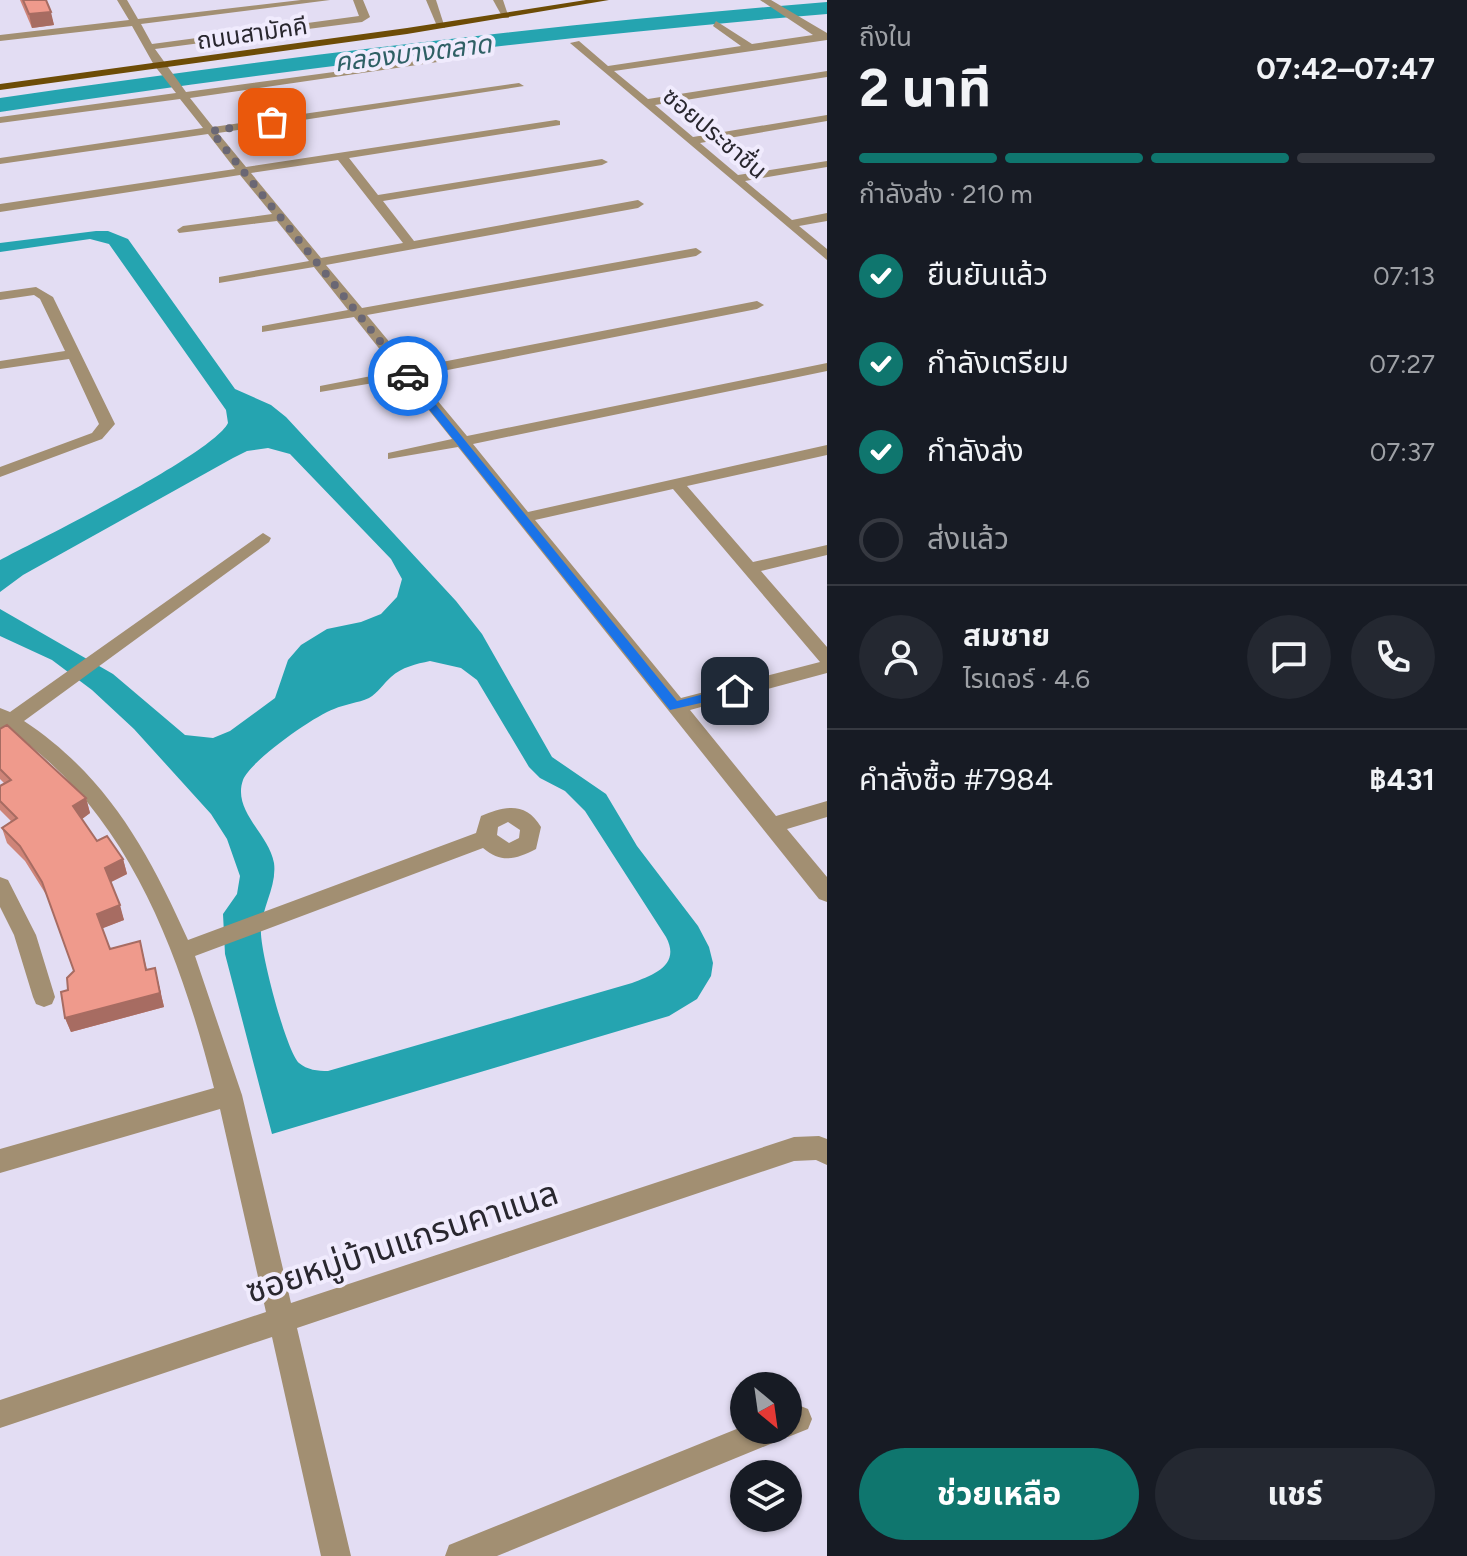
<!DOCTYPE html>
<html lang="th">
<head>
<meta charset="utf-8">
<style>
  body { margin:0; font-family:Figtree,"Noto Sans Thai",sans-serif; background:#242831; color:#f1f3f6; height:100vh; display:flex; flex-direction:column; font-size:30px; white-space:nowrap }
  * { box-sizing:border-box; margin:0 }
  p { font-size:26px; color:#9ea1a6 }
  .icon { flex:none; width:44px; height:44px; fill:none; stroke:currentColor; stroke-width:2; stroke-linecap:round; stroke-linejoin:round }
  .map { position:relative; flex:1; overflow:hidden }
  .drawer { display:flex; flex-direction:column; background:#171b24; width:640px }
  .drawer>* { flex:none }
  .needle { width:52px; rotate:151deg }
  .fabs { position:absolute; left:730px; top:1372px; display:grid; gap:16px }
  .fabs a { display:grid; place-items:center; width:72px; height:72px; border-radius:50%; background:#171b24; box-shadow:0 2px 6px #0004; font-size:40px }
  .pin { position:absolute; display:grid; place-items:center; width:68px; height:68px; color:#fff; margin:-34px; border-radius:16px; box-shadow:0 4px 12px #0006 }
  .courier { position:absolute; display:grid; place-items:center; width:80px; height:80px; margin:-40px; border:6px solid #1a73e8; border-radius:50%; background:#fff; color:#222; box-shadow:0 2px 10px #0007 }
  .overview em { font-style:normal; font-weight:700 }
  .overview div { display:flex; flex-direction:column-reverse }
  .overview { display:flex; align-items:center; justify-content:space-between; height:136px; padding:0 32px }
  h1 { font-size:52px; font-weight:700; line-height:60px }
  .bar { display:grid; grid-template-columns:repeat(4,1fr); gap:12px 8px; align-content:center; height:96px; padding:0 32px }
  .bar i { height:10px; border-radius:6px; background:#363941 }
  .bar .on { background:#0f766e }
  .bar p { grid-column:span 4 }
  .line { display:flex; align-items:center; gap:20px; padding:0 32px; border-top:2px solid #363941 }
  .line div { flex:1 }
  .round { display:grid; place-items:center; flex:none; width:84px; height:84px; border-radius:42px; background:#242831 }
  ol { padding:0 32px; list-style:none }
  li { display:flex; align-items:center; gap:24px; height:88px }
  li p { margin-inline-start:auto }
  li .icon { padding:8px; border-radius:50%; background:#0f766e; color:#fff; stroke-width:4 }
  li:last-child { color:#9ea1a6 }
  li i { width:44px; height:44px; border:4px solid #363941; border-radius:50% }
  .primary-button { display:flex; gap:16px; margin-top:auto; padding:16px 32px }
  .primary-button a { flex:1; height:92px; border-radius:48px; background:#0f766e; color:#fff; font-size:32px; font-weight:700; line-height:92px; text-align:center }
  .primary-button a+a { background:#242831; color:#f1f3f6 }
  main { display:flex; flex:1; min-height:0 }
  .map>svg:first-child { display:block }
  .water { fill:#25a4b0; fill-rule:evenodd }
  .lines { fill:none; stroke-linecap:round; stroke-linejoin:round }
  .river { fill:#25a4b0; fill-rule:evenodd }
  .minor { fill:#a28f72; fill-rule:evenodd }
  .major { fill:#6d4c06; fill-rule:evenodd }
  .wall { fill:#ce8478 }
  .shaded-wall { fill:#a76c62 }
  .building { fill:#ef9a8c; stroke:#a76c62; stroke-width:2 }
  .route { fill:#1a73e8 }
  .done { stroke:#6a6774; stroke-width:8; stroke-dasharray:0 14.4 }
  .labels { text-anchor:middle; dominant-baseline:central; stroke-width:8; stroke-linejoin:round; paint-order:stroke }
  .far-street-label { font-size:24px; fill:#29272f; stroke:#f0ebfd }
  .far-water-label { font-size:26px; font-style:italic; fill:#2f6065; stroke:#f0ebfd }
  .near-street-label { font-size:34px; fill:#29272f; stroke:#f0ebfd }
</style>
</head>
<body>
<main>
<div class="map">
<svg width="827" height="1556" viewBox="0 0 827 1556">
  <rect width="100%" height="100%" fill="#e3ddf3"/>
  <path class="water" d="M96,231H108L128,239L235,389L271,405L286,417L456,601L482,634L552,757L606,794L637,846L698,926L709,947L713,963L711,976L697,999L669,1016L272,1134L225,954L223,914L237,894L240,876L227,839L211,814L134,729L92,690L52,660L0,636V609L113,674L185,735L213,738L230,731L275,698L288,660L301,645L327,629L361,622L381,614L397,597L402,579L391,559L290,454L268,448L247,451L233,458L23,575L0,592V560C40,539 213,454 228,423L226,410L109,244L90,239L0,252V243ZM430,661L461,668L477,680L529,767L540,778L565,791L585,811L666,937C681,965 654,975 632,983L328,1071C318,1071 307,1070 299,1063C286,1051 259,948 261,929C262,907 277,886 274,863C269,834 232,811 243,780C250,761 314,716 334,709C345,704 358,703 369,698C378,693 383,684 391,677C402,667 416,664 430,661Z"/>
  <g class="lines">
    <path class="river" d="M827,2V14C550,37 275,71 0,112V98C275,58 550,24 827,2Z"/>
    <g class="minor">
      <path d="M117,0H127L138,19L301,0H330L141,24L152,44L359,16L353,0H363L370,17L362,22L155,49L186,92L460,55L465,58L190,98L213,127L519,83L524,86L218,133L246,167L556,120L560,121V125L349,158L378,195L602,159L608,162L602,165L383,201L414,241L638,200L644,204L638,208L326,265L362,308L696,248L702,252L696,256L367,315L411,368L757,301L764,305L757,309L417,376L467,436L827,363V371L473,444L528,512L827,445V455L687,486L753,562L827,545V555L761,571L827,647V673L690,710L776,816L827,801V817L787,829L827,877V902L819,899L458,447L388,459V453L452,439L403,378L320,392V386L397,371L354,317L262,332V326L348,310L314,267L219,283V277L309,261L277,221L179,233L177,230L183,226L272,214L240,175L0,212V204L235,169L208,134L0,164V158L203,128L180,99L0,123V117L176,93L154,65L132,26L0,41V35L129,20ZM338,160L403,243L321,258L251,173ZM673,489L820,662L681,698L535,520Z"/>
      <path d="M426,0H436L445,28L437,26Z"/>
      <path d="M493,0H503L509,18H503Z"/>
      <path d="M760,0H771L827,33V40L614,71L648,99L827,71V77L655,105L693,137L827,115V121L700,143L738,175L827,161V167L745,181L792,220L827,213V221L799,226L827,249V260L570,43L579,41L608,66L741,46L713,26L716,21L752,44L813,35Z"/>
      <path d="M36,287L53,297L115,424L102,439L0,477V467L92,433L99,424L69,359L0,369V361L65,351L40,299L34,295L0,300V292Z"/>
      <path d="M263,533L271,538L269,542L24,721C107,776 148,851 188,940L476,833L481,816C504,806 526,801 541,827L536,849C516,859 502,864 483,848L195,956L242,1095L291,1303L794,1137L819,1136L827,1139V1165L816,1160L794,1161L297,1328L351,1556H321L272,1337L0,1428V1400L266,1312L220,1109L0,1173V1149L214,1088C180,955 129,812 10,731L0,736V708L10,712ZM508,822L520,830L519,838L509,843L497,835L498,827Z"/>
      <path d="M0,877L8,880L36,935L55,997L52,1004L44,1007L36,1004L33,997L14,935L0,907Z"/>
      <path d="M798,1405L808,1409L812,1419L808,1429L788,1437L782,1435L780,1440L497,1556H445L449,1545L744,1426V1430H788V1409Z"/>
    </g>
    <path class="major" d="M586,0H609L407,34L0,90V84L407,28Z"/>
  </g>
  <g class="wall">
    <path d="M20,0H46L54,25L32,28Z"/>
    <path d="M0,729L86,798L90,813L82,819L97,841L123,859L127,874L111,882L124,920L102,928L110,949L140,941L147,970L155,968L164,1007L71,1032L65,1018L68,990L74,971L47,896L25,861L7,843L2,828L11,821L0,810V786L4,783L0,779Z"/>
  </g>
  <g class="shaded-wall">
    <path d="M51,12L54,25L32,28L29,14Z"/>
    <path d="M86,798L90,813L78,822L73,806Z"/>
    <path d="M123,859L127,874L109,883L105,868Z"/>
    <path d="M120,905L124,920L101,929L97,914Z"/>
    <path d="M155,968L164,1007L71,1032L65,1018Z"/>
  </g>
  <g class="building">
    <path d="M23,0H46L51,12L29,14Z"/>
    <path d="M7,725L86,798L73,806L97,841L107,836L123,859L105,868L120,905L97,914L110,949L140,941L146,970L155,968L160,993L65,1018L61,992L68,990L67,978L74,971L42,882L20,846L2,828L17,818L0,801V786L11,780L0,769V729Z"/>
  </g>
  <path class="route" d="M404,374H411L677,701L735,686L742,691L740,694L670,710L404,378Z"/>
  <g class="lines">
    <path class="done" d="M272,122L211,131L408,376"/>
  </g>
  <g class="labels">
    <g class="far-street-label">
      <text transform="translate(252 33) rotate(-8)">ถนนสามัคคี</text>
      <text transform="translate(715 133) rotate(40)">ซอยประชาชื่น</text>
    </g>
    <g class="far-water-label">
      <text transform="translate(413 53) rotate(-7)">คลองบางตลาด</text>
    </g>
    <g class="near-street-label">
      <text transform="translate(402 1242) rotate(-18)">ซอยหมู่บ้านแกรนคาแนล</text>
    </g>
  </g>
</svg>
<div class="fabs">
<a><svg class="needle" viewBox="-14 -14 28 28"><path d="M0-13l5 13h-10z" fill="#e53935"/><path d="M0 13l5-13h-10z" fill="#9ea1a6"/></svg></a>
<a><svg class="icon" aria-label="layers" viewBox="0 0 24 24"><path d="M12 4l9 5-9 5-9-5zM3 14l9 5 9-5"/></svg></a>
</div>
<div class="pin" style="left:272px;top:122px;background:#ea580c"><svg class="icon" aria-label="bag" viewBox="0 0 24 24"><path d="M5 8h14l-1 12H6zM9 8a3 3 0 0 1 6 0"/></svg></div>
<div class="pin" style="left:735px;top:691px;background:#1f2937"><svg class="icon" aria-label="home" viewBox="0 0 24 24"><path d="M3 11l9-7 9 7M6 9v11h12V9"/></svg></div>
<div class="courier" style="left:408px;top:376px"><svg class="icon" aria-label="car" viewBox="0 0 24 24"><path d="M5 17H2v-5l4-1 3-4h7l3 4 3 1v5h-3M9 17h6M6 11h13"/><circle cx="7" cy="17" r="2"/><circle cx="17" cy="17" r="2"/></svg></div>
</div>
<section class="drawer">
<div class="overview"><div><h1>2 นาที</h1><p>ถึงใน</p></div><em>07:42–07:47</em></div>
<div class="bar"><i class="on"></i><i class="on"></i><i class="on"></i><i></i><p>กำลังส่ง · 210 m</p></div>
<ol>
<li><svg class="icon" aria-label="check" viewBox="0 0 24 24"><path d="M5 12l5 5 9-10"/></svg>ยืนยันแล้ว<p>07:13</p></li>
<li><svg class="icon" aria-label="check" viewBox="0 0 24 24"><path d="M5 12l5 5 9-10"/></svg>กำลังเตรียม<p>07:27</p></li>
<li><svg class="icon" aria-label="check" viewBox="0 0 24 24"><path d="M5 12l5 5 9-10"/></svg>กำลังส่ง<p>07:37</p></li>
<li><i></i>ส่งแล้ว</li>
</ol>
<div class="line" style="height:144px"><a class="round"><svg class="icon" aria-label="person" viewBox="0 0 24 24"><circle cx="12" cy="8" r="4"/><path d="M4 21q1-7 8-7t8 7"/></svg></a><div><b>สมชาย</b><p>ไรเดอร์ · 4.6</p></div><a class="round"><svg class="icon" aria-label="chat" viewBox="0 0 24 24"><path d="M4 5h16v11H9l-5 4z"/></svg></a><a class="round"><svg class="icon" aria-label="phone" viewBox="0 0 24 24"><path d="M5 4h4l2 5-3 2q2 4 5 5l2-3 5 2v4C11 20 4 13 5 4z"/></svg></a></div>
<div class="line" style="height:104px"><div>คำสั่งซื้อ #7984</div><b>฿431</b></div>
<div class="primary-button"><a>ช่วยเหลือ</a><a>แชร์</a></div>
</section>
</main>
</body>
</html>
